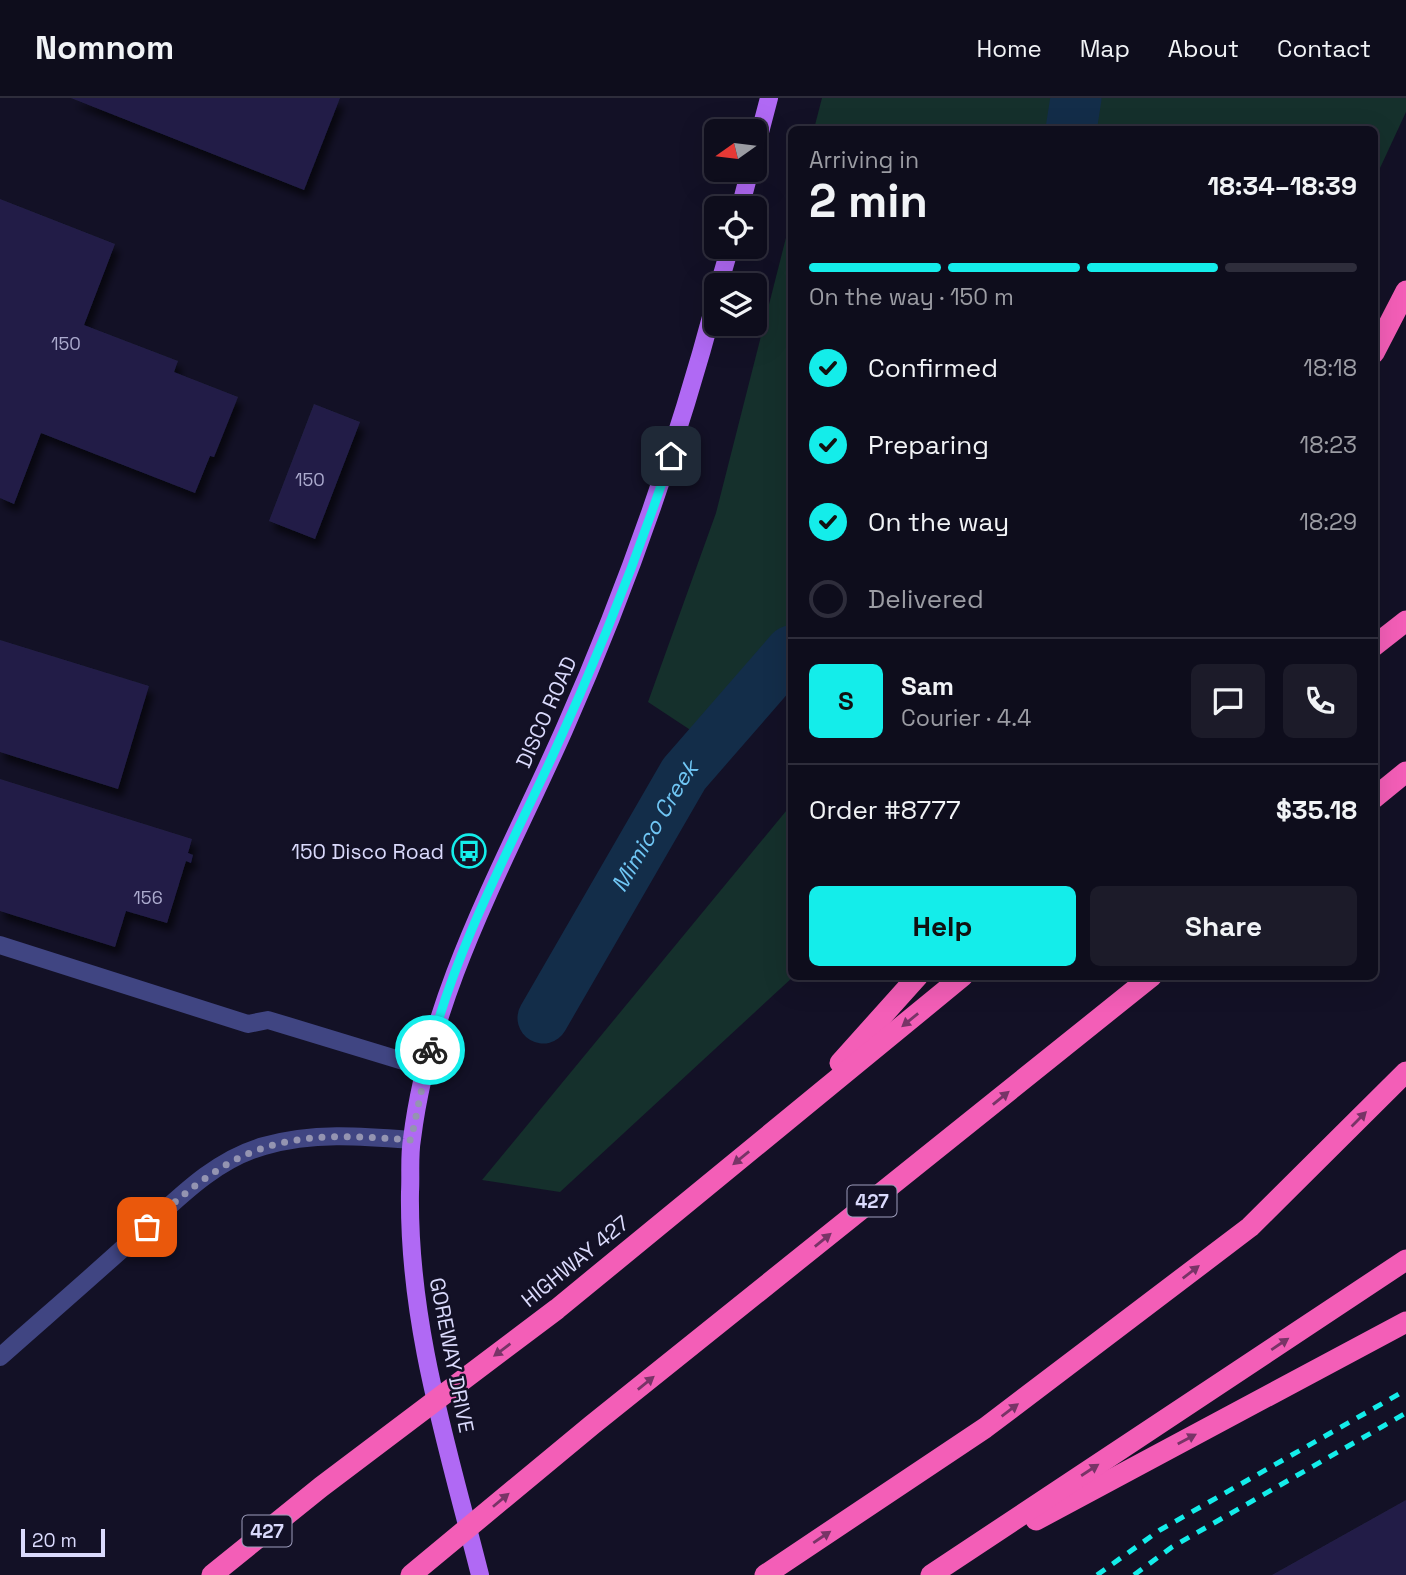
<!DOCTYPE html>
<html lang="en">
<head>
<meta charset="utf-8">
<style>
  body { margin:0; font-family:"Space Grotesk",sans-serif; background:#1c1b29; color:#f1f3f6; height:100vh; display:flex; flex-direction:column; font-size:26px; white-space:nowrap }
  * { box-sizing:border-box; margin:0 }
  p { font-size:23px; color:#9b9ca3 }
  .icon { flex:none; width:38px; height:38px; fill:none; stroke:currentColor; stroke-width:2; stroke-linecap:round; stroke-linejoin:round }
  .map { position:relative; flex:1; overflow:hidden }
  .panel { position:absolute; left:788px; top:28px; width:590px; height:854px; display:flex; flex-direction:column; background:#0e0d1c; border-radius:10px; box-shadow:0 7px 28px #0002,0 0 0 2px #2e2d3b }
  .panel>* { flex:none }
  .needle { width:46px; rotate:256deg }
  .buttons { position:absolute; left:704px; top:21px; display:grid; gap:14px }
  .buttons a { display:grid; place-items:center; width:63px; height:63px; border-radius:10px; background:#0e0d1c; box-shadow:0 7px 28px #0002,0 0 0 2px #2e2d3b; font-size:35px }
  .scale { position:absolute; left:21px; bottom:18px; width:84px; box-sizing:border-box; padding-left:7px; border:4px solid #dadafc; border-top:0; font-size:19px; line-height:24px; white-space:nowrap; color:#dadafc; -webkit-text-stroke:5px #131126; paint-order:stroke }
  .pin { position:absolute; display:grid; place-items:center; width:60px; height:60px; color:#fff; margin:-30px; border-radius:14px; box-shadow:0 4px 10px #0006 }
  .courier { position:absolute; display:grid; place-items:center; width:70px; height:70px; margin:-35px; border:5px solid #14edea; border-radius:50%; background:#fff; color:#222; box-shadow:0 2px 9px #0007 }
  .summary em { font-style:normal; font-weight:700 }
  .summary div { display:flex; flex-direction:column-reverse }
  .summary { display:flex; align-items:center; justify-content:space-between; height:119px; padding:0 21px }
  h1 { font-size:46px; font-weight:700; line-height:52px }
  .bar { display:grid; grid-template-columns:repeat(4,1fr); gap:10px 7px; align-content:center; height:84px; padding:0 21px }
  .bar i { height:9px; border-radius:5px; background:#2e2d3b }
  .bar .selected { background:#14edea }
  .bar p { grid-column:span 4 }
  .line { display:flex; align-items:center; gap:18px; padding:0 21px; border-top:2px solid #2e2d3b }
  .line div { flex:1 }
  .round { display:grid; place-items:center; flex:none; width:74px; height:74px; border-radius:10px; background:#1c1b29 }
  ol { padding:0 21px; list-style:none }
  li { display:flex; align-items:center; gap:21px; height:77px }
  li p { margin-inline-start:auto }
  li .icon { padding:7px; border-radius:50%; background:#14edea; color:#111; stroke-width:4 }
  li:last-child { color:#9b9ca3 }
  li i { width:38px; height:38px; border:4px solid #2e2d3b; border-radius:50% }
  .cta { display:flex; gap:14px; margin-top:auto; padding:14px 21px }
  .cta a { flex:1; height:80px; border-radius:10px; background:#14edea; color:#111; font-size:28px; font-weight:700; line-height:80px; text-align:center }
  .cta a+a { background:#1c1b29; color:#f1f3f6 }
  header { display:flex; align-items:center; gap:42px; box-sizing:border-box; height:98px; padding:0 35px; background:#0e0d1c; border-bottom:2px solid #2e2d3b }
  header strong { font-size:33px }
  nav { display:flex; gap:38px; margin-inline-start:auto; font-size:24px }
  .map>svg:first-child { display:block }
  .green { fill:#15302c }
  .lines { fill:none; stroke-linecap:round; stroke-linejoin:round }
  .river { stroke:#132d49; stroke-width:51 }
  .building { fill:#221f46; filter:url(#shadow) }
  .minor { stroke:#404582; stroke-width:18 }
  .major { stroke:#b069f4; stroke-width:18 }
  .highway { stroke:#f35eb7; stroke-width:21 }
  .rail { stroke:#14edea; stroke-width:5; stroke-dasharray:10 9; stroke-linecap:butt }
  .oneway { fill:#783467 }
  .done { stroke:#9494b1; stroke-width:7; stroke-dasharray:0 12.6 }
  .route { stroke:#14edea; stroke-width:9 }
  .labels { text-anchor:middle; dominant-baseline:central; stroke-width:5; stroke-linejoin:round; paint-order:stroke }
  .number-label { font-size:18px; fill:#acabce }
  .shield { fill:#131126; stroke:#9e9ebc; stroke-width:2 }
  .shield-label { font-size:19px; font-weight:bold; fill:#dadafc }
  .street-label { font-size:21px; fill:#dadafc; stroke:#131126 }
  .poi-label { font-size:21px; fill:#dadafc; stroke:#131126; text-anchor:end }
  .water-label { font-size:23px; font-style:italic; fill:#70c6f4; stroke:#131126 }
</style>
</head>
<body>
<header>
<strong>Nomnom</strong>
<nav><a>Home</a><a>Map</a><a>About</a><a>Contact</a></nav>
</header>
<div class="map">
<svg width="1406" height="1477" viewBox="0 0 1406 1477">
  <defs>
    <filter id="shadow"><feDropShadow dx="4.5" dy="8" stdDeviation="3.5" flood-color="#0009"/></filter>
  </defs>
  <rect width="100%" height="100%" fill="#131126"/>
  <g class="green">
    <path d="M822,0H1067L1063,31H814Z"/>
    <path d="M1075,0H1406V14L1374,83V32L1070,31Z"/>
    <path d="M791,120V538L785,541L701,639L648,604L716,415Z"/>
    <path d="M791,707L793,879L560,1094L482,1082Z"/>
  </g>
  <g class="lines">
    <g class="river">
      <path d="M1071,32L1076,0"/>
      <path id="s1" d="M543,920L684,676L791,553"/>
    </g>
  </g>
  <g class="building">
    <path d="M71,0H340L304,92Z"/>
    <path d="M0,101L115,146L84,227L178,263L174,274L238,299L214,359L210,358L195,395L41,335L14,406L0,400Z"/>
    <path d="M314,306L360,324L315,441L269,423Z"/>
    <path d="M0,542L149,588L118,691L0,654Z"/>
    <path d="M0,681L192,741L188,755L193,757L191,765L186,763L167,825L126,813L115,849L0,813Z"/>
    <path d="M1406,1402V1477H1272Z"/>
  </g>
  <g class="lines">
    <g class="minor">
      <path d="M0,847L248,926L268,922L426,970"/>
      <path d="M0,1259C44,1220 88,1182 131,1143C171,1108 210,1063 264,1048C313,1034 361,1038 411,1042"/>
    </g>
    <g class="major">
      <path d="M754,57L769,0"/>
      <path d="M740,110L750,72"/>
      <path d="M719,187L730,149"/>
      <path d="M480,1477C448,1350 408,1227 410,1094C411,1077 409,1058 412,1041C430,894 505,765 564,632C627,490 676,351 716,201"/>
    </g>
    <g class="highway">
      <path d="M1374,255L1406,193"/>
      <path d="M1374,548L1406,523"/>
      <path d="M1374,700L1406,674"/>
      <path d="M840,965L918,878"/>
      <path d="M1036,1422L1406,1224"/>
      <path d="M212,1477L321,1389L557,1211L963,878"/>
      <path d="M411,1477L592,1327L1152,878"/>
      <path d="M765,1477L985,1330L1250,1129L1406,974"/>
      <path d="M931,1477L1406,1162"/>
    </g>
    <g class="rail">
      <path d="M1097,1477L1160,1432L1406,1292"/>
      <path d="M1134,1477L1172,1449L1406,1315"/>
    </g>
  </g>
  <defs><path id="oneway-solid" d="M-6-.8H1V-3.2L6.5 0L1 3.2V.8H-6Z" transform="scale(1.75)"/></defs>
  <g class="oneway">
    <use href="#oneway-solid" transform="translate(910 922) rotate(141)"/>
    <use href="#oneway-solid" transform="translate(1001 1000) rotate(-39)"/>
    <use href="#oneway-solid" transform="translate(1359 1021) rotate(-45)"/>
    <use href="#oneway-solid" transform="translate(741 1060) rotate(141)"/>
    <use href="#oneway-solid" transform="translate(823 1142) rotate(-39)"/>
    <use href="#oneway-solid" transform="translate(1191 1174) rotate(-38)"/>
    <use href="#oneway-solid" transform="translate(1280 1246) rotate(-34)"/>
    <use href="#oneway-solid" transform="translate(502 1252) rotate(143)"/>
    <use href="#oneway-solid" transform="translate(646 1285) rotate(-39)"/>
    <use href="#oneway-solid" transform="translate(1010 1312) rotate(-37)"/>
    <use href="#oneway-solid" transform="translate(1187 1341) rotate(-28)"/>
    <use href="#oneway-solid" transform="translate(1090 1372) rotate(-33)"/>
    <use href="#oneway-solid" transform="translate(501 1402) rotate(-40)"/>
    <use href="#oneway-solid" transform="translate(822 1439) rotate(-34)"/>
  </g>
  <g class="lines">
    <path class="done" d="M147,1129C241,1041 285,1032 411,1042L430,952"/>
    <path class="route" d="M430,952C456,850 508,754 552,659C597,561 637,461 671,358"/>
  </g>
  <defs>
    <symbol id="bus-ring" viewBox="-11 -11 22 22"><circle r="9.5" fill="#131126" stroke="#14edea" stroke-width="1.5"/><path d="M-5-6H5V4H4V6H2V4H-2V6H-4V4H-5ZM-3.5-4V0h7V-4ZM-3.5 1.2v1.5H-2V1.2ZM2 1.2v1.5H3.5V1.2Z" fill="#14edea"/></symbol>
  </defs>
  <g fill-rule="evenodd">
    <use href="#bus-ring" x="450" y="734" width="38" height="38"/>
  </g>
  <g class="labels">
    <g class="number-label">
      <text x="66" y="245">150</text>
      <text x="310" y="381">150</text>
      <text x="148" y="799">156</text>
    </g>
    <g class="shield">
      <rect x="847.5" y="1087.5" width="49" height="31" rx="5"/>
      <rect x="242.5" y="1417.5" width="49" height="31" rx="5"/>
    </g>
    <g class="shield-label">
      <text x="872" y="1103">427</text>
      <text x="267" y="1433">427</text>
    </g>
    <g class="street-label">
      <text transform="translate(546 614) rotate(-66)">DISCO ROAD</text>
      <text transform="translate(575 1163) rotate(-39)">HIGHWAY 427</text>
      <text transform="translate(452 1257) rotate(79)">GOREWAY DRIVE</text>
    </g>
    <g class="poi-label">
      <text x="444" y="753">150 Disco Road</text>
    </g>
    <g class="water-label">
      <text stroke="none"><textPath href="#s1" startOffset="222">Mimico Creek</textPath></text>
    </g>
  </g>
</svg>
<div class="buttons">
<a><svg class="needle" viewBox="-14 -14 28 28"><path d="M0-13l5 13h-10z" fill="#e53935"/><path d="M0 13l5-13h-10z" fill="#9b9ca3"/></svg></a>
<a><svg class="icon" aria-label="locate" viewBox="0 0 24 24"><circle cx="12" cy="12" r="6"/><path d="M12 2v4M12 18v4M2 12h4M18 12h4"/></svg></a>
<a><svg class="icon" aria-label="layers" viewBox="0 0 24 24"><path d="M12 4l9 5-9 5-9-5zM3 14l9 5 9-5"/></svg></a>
</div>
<div class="scale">20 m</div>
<div class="pin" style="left:147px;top:1129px;background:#ea580c"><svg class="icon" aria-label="bag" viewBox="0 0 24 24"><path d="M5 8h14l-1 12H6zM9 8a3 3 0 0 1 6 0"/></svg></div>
<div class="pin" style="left:671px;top:358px;background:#1f2937"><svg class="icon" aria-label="home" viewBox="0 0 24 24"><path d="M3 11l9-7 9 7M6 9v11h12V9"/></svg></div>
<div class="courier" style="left:430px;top:952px"><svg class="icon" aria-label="bike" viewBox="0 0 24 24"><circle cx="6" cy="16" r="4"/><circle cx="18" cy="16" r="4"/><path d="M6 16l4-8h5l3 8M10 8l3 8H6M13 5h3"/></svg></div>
<section class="panel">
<div class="summary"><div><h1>2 min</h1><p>Arriving in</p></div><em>18:34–18:39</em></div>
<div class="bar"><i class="selected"></i><i class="selected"></i><i class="selected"></i><i></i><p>On the way · 150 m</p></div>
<ol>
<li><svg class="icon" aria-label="check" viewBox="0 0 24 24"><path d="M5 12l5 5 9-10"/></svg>Confirmed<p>18:18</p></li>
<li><svg class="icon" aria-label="check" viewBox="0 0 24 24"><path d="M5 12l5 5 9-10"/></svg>Preparing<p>18:23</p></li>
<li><svg class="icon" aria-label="check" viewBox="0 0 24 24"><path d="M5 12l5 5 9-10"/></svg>On the way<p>18:29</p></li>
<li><i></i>Delivered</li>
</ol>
<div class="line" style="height:126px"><b class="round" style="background:#14edea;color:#111">S</b><div><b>Sam</b><p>Courier · 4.4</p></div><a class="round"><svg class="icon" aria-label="chat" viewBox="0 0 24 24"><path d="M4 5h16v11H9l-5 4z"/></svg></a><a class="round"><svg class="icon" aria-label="phone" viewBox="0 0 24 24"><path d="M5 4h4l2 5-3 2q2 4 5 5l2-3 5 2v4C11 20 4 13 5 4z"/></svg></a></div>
<div class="line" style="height:91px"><div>Order #8777</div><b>$35.18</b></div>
<div class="cta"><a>Help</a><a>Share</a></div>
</section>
</div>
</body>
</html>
